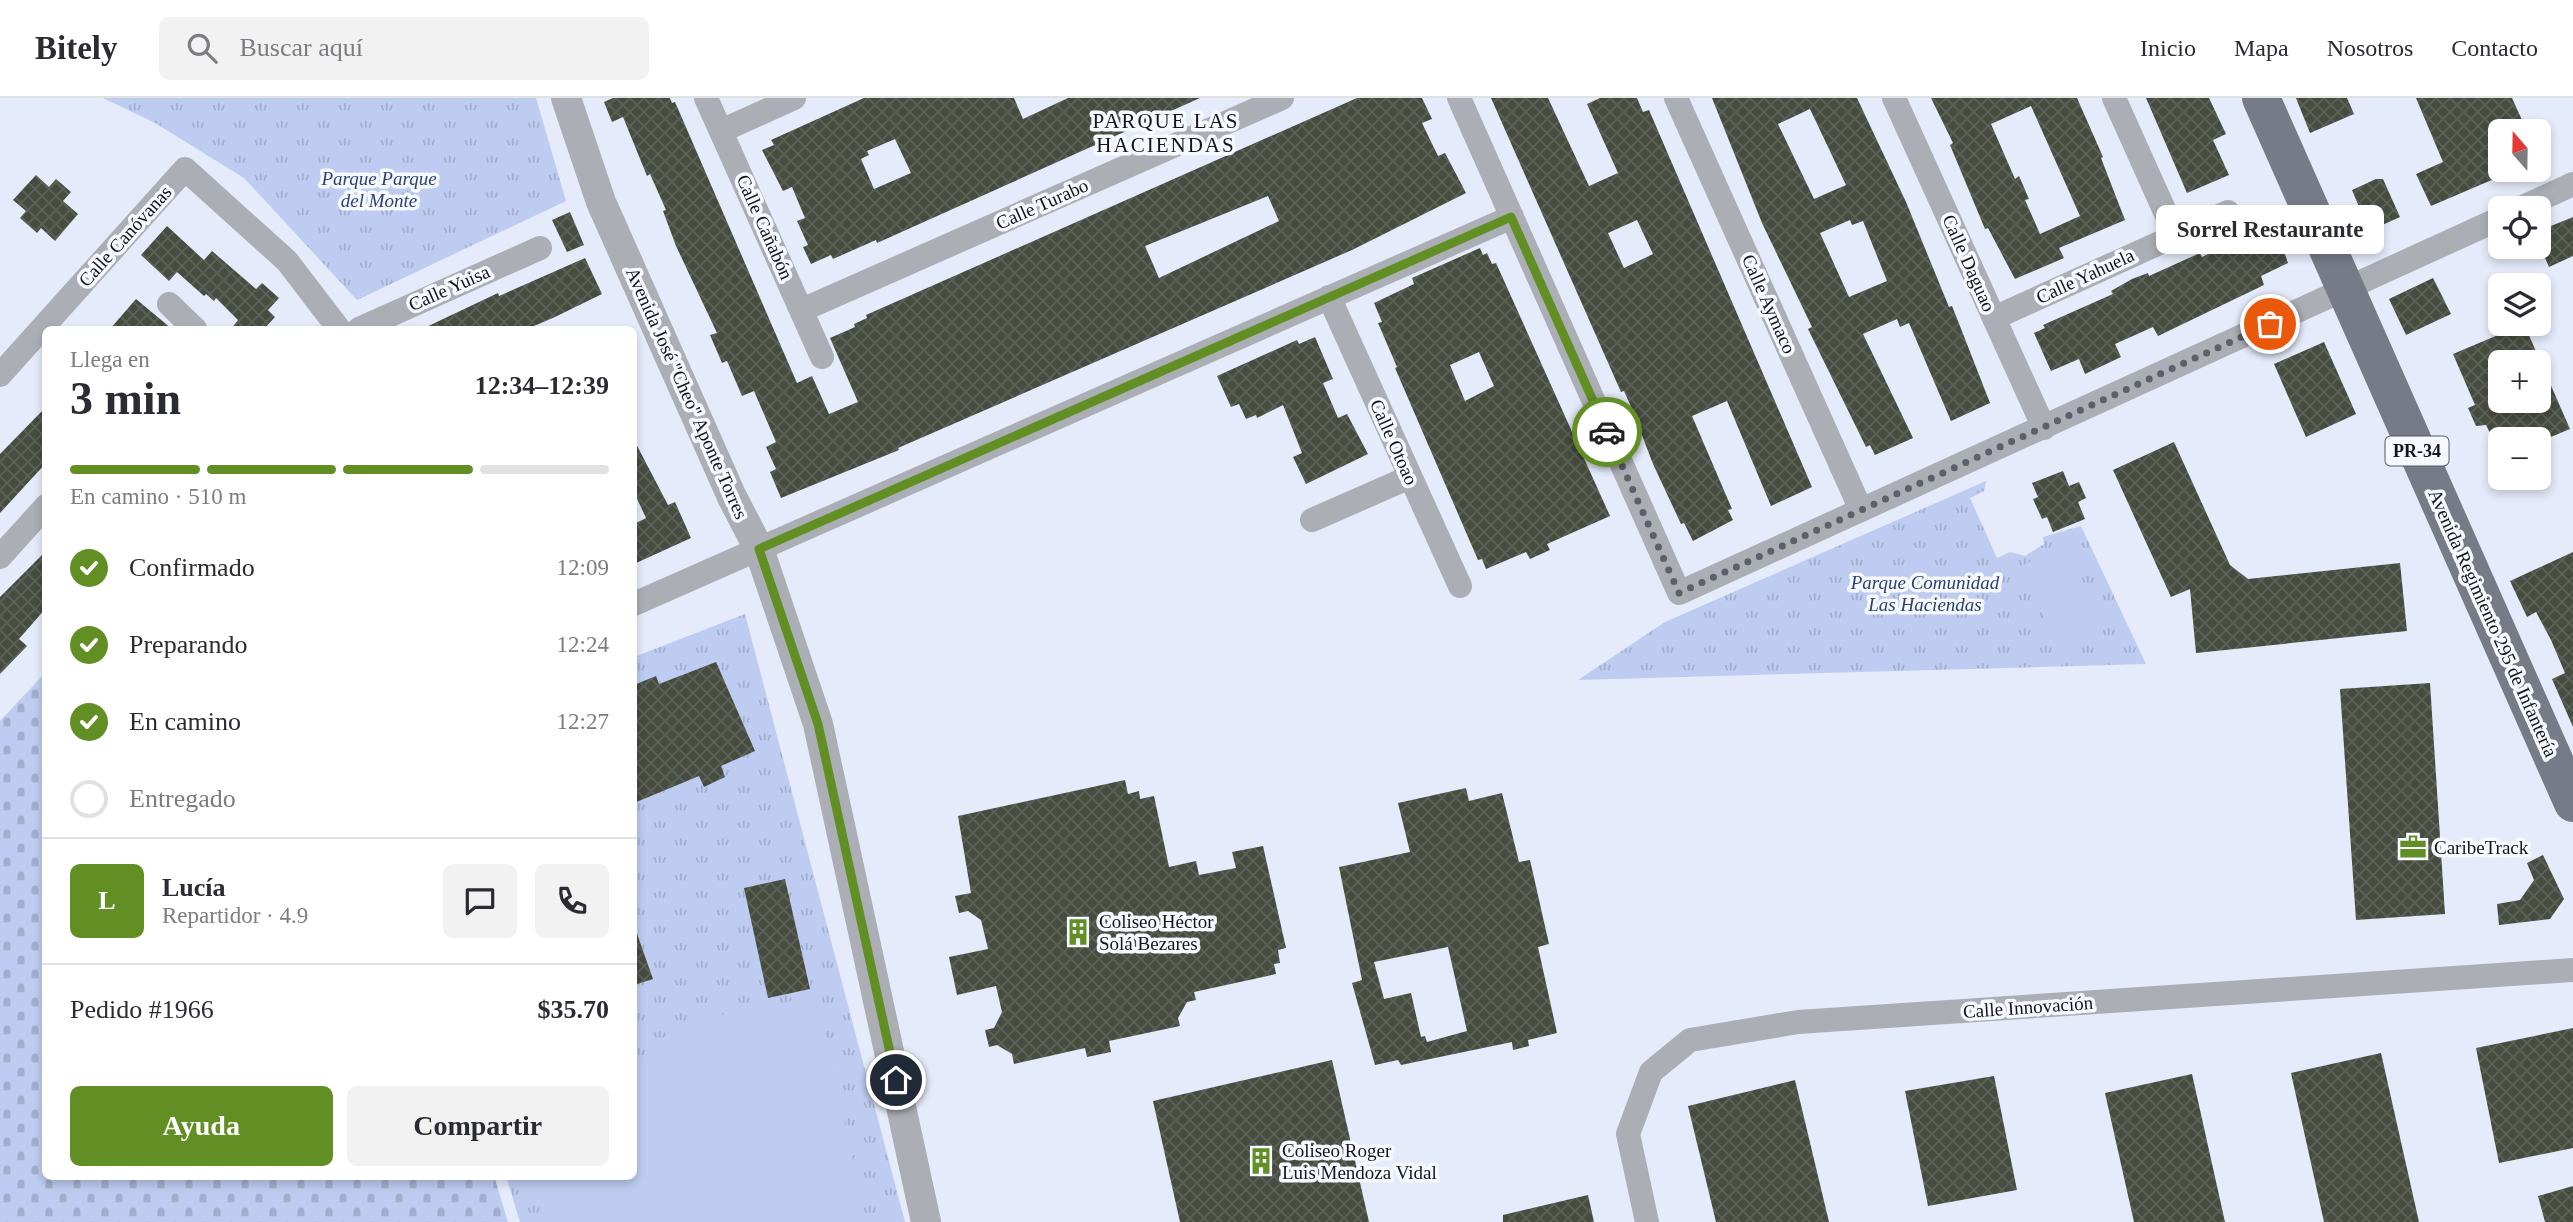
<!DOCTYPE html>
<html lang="es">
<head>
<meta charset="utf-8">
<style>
  body { margin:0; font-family:Georgia,serif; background:#f2f2f3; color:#2b2b33; height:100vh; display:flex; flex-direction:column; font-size:26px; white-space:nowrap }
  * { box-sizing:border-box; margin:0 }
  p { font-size:23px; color:#7c7c81 }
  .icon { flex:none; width:38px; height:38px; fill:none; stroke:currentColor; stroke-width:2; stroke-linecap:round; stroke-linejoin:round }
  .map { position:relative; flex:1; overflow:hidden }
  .details { position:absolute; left:42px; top:228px; width:595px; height:854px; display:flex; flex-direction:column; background:#fff; border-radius:10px; box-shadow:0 4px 10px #0003 }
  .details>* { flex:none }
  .needle { width:46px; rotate:340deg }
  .tools { position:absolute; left:2488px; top:21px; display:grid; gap:14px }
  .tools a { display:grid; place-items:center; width:63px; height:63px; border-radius:10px; background:#fff; box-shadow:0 4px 10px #0003; font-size:35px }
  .pin { position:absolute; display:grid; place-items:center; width:60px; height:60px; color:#fff; margin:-30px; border:4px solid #fff; border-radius:50%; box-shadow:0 2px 7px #0007 }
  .courier { position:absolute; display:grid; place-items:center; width:70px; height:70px; margin:-35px; border:5px solid #628f23; border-radius:50%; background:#fff; color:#222; box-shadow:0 2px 9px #0007 }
  .bubble { position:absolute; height:49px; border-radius:10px; background:#fff; box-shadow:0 4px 10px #0003; font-size:23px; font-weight:700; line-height:49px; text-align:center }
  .overview em { font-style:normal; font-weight:700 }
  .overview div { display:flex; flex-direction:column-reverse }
  .overview { display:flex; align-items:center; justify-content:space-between; height:119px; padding:0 28px }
  h1 { font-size:46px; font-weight:700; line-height:52px }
  .bar { display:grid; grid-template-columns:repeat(4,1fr); gap:10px 7px; align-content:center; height:84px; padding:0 28px }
  .bar i { height:9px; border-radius:5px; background:#e1e1e2 }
  .bar .active { background:#628f23 }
  .bar p { grid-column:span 4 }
  .line { display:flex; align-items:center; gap:18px; padding:0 28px; border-top:2px solid #e1e1e2 }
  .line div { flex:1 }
  .round { display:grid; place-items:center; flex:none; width:74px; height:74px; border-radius:10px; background:#f2f2f3 }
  ol { padding:0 28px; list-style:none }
  li { display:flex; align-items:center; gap:21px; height:77px }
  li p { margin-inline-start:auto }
  li .icon { padding:7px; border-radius:50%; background:#628f23; color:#fff; stroke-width:4 }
  li:last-child { color:#7c7c81 }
  li i { width:38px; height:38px; border:4px solid #e1e1e2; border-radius:50% }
  .primary-button { display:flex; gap:14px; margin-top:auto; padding:14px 28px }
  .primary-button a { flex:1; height:80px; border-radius:10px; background:#628f23; color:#fff; font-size:28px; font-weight:700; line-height:80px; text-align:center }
  .primary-button a+a { background:#f2f2f3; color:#2b2b33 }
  header { display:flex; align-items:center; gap:42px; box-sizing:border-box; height:98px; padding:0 35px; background:#fff; border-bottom:2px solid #e1e1e2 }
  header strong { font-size:33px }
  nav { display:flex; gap:38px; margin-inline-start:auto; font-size:24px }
  .search { width:490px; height:63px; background:#f2f2f3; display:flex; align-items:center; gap:18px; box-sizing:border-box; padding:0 24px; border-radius:10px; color:#7c7c81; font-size:26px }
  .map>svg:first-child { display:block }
  .cemetery { fill:url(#cemetery-stones) }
  .park { fill:url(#park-tufts) }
  .pitch { fill:#bdccf0 }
  .building { fill:url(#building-cross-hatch); fill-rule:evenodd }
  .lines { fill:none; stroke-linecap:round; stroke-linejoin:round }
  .minor { stroke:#acaeb5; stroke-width:24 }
  .tertiary { stroke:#acaeb5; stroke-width:30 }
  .primary { stroke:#777b87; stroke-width:38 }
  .done { stroke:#5c6068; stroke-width:7; stroke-dasharray:0 12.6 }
  .route { stroke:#628f23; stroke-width:9 }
  .labels { text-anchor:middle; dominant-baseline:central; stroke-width:7; stroke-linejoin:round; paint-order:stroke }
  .shield { fill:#f6f9ff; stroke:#57595f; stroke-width:2 }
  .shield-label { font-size:18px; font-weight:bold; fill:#13151a }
  .park-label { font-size:19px; font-style:italic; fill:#2e4073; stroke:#f6f9ff }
  .street-label { font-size:19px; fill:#13151a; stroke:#f6f9ff }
  .poi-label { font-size:19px; fill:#13151a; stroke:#f6f9ff; text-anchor:start }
  .neighbourhood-label { font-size:21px; letter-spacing:2px; fill:#13151a; stroke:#f6f9ff }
</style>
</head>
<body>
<header>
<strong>Bitely</strong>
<div class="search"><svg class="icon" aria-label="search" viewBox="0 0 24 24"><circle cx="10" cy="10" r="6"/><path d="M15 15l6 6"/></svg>Buscar aquí</div>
<nav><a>Inicio</a><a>Mapa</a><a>Nosotros</a><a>Contacto</a></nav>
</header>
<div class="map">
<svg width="2573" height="1124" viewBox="0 0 2573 1124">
  <defs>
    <pattern id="cemetery-stones" width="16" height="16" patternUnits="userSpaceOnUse" patternTransform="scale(1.75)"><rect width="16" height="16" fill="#bdccf0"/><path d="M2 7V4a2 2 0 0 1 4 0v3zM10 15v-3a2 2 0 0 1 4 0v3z" fill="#a2aecd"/></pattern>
    <pattern id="park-tufts" width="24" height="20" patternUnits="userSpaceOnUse" patternTransform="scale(1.75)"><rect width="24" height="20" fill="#bdccf0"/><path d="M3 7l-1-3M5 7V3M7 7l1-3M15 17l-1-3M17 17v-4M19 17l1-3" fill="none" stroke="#a2aecd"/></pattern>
    <pattern id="building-cross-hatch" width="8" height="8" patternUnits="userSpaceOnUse" patternTransform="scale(1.75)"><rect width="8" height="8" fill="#464c40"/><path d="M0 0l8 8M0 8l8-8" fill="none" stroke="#5d6258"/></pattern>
  </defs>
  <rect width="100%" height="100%" fill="#e5ebfa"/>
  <path class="cemetery" d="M45,575L46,1078H494L508,1124H0V623Z"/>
  <g class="park">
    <path d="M103,0H536L566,103L357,202L244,80L155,25Z"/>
    <path d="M1986,383L1984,393L1970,400L1997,460L2010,454L2025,458L2044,446L2043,439L2081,428L2146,566L1578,582L1665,524Z"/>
    <path d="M745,516L905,1124H520L506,1078H634V559Z"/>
  </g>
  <g class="pitch">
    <path d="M2066,447L2102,526L2057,547L2021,468Z"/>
    <path d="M818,898L866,1124H534L553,1078H634V965L682,924Z"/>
  </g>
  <g class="building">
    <path d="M613,0H670L672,5L675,4L797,285L812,278L829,316L858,304L830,240L855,229L854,226L867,220L866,217L1357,0H1422L1432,21L1422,25L1438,58L1445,55L1466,95L1352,152L898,350L899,352L781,400L770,374L776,371L766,349L776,344L754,293L742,298L727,263L722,265L710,237L717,235L676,148L663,113L666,112L650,76L647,78L623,19L612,24L604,4ZM1268,98L1279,123L1159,180L1145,148Z"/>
    <path d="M864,0H1014L1023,21L1068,0H1200L877,145L876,142L833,161L831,157L811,166L803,149L808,147L797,123L805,120L792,89L783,93L762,52L774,47L771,42ZM895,41L911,75L874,91L861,61L869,57L867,53Z"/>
    <path d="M1491,0H1548L1589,88L1618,75L1587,6L1600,0H1637L1643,14L1649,12L1812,389L1771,408L1727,303L1692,318L1732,411L1728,412L1733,422L1693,443L1684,425L1681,426L1653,366L1632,311L1624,293L1621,294ZM1637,122L1653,156L1624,170L1608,135Z"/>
    <path d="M1712,0H1857L1906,104L1949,209L1952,208L1958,223L1990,305L1951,323L1909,225L1900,229L1897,221L1863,236L1913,340L1875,357L1870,347L1866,349L1808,231L1812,229L1762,125ZM1810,11L1846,87L1814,101L1778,26ZM1850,122L1852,127L1863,123L1887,183L1849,199L1820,135Z"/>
    <path d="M1931,0H2077L2103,59L2101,60L2125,122L2059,150L2064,160L2015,181L1988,130L1985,131L1950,47L1953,45ZM2031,8L2080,118L2040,136L2025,102L2029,101L2019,78L2015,81L1991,26Z"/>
    <path d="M2146,0H2209L2226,36L2213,42L2229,77L2187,95Z"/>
    <path d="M2296,0H2347L2354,16L2310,35Z"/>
    <path d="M2416,0H2512L2527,33H2501V78L2431,108L2416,76L2443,64Z"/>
    <path d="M36,77L49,89L56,81L71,94L63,103L78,116L55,143L41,130L37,135L20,120L26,113L13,102Z"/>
    <path d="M2376,81H2383L2400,119L2369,133L2352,92Z"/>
    <path d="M570,114L584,147L567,154L552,122Z"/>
    <path d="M2573,119V158L2549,169L2539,146V133Z"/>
    <path d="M2274,124L2288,165L2261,178L2264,187L2158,238L2153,229L2115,246L2121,259L2085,276L2079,261L2051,273L2034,235L2045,230L2043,227L2113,196L2111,193L2132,181L2148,175L2149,178L2200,155L2202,159Z"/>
    <path d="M167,128L204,162L212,153L256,191L262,185L279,200L268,212L275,219L264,231H231L238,222L216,200L214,203L206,196L204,198L177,174L169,183L141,157Z"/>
    <path d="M1480,150L1483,157L1487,155L1492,166L1496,165L1610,418L1547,446L1550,452L1530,461L1526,454L1486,471L1482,461L1478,462L1395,270L1397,269L1378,225L1382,224L1374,205L1414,186L1412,180ZM1479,254L1494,288L1465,303L1450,267Z"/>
    <path d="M585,160L602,196L555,219L527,231H422L498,195L499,198Z"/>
    <path d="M2433,180L2451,216L2406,237L2389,201Z"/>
    <path d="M136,201L172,231H110Z"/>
    <path d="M2524,226L2570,331L2546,341H2493L2486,327L2476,328L2468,310L2475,307L2453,256ZM2501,264H2539V303H2501Z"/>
    <path d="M1315,239L1333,281L1323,285L1338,320L1347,316L1368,356L1306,386L1293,359L1302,355L1283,307L1257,320L1256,317L1246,321L1239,306L1231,309L1217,278L1297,242L1299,246Z"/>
    <path d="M2324,244L2356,316L2306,339L2274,266Z"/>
    <path d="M46,309V365L0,415V356Z"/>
    <path d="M634,342L668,407L675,404L691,440L634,466V426L646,420L634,394Z"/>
    <path d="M2174,344L2230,467L2248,481L2400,465L2407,533L2196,555L2190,491L2171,499L2113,372Z"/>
    <path d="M2063,373L2069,388L2079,384L2086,400L2078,404L2085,421L2053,434L2047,419L2042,421L2033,401L2038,399L2032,385Z"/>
    <path d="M46,453V510L19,541L27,548L0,576V499Z"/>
    <path d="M2573,454V629L2552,581L2565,575L2551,542L2536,514L2527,519L2510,483Z"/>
    <path d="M716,564L755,653L721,668L725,679L704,689L699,678L634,705V587L656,578L659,586Z"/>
    <path d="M2430,585L2445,816L2356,822L2340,591Z"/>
    <path d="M1125,682L1128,696L1139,693L1140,701L1154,698L1169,769L1196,763L1199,777L1236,770L1232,754L1263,748L1286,850L1278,852L1280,865L1274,866L1276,876L1194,894L1196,902L1187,904L1178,920L1180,928L1109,943L1111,954L1087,959L1085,950L1014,966L1012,956L997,947L989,949L985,932L994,930L1002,914L996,888L957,897L949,859L988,851L981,822L968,813L959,815L955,798L971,795L958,718Z"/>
    <path d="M1466,690L1469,703L1502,695L1519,764L1530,762L1549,846L1538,849L1557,935L1528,942L1529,948L1513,952L1512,944L1401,967L1398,962L1375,967L1352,885L1362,882L1339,769L1410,754L1398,705ZM1448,849L1467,933L1427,944L1425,938L1421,939L1411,895L1384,901L1374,864Z"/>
    <path d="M2543,757L2564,801L2550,821L2499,827L2497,806L2520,802L2534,782L2527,765Z"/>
    <path d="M785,781L810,891L768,900L744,790Z"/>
    <path d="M636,833L653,881L634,887V834Z"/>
    <path d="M2573,930V1050L2499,1065L2476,950Z"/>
    <path d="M2381,955L2419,1124H2324L2291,975Z"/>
    <path d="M1332,962L1369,1124H1180L1153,1003Z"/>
    <path d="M2192,976L2225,1124H2134L2105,995Z"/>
    <path d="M1994,978L2017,1092L1928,1108L1905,993Z"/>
    <path d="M1795,982L1829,1124H1716L1688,1008Z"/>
    <path d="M2573,1088V1124H2545L2538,1098Z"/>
    <path d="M1588,1097L1594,1124H1503V1117Z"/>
  </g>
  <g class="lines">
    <g class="minor">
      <path d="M706,0L822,259"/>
      <path d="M1459,0L1679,495L2501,120"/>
      <path d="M1676,0L1861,412"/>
      <path d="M1894,0L2044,330"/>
      <path d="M2114,0L2175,136"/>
      <path d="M721,33L794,0"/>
      <path d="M2521,110L2573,86"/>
      <path d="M1329,199L1460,488"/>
      <path d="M169,206L195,231"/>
      <path d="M802,212L1282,0"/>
      <path d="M1994,220L2228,114"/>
      <path d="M359,231L540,150"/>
      <path d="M0,277L185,71L287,163L339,231"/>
      <path d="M1312,422L1410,379"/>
      <path d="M0,459L46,408"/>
      <path d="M634,506L1512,119"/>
      <path d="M1647,1124L1628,1036L1651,974L1690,942L1798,924L2573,872"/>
    </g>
    <path class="tertiary" d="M566,0L601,104L732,399L759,451L818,626L926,1124"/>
    <path class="primary" d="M2261,0L2573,705"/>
  </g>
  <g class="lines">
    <path class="done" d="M1607,334L1679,495L2270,226"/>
    <path class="route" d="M896,982L818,626L759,451L1511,119L1607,334"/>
  </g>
  <defs>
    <symbol id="office-bare" viewBox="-9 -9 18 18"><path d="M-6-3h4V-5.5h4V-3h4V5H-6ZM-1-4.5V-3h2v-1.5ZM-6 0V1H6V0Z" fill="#628f23" stroke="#f6f9ff" stroke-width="2.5" paint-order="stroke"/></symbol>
    <symbol id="building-bare" viewBox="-9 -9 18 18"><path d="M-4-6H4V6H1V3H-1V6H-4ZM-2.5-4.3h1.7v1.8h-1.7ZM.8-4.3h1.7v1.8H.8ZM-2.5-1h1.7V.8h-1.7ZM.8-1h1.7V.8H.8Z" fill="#628f23" stroke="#f6f9ff" stroke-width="2.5" paint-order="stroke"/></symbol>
  </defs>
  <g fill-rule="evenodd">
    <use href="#office-bare" x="2394" y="730" width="38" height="38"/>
    <use href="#building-bare" x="1059" y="815" width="38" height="38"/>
    <use href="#building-bare" x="1242" y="1044" width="38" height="38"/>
  </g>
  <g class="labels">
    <rect class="shield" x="2385.5" y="338.5" width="63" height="29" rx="5"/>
    <g class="shield-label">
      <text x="2417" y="353">PR-34</text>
    </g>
    <g class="park-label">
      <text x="379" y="80">Parque Parque<tspan x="379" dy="22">del Monte</tspan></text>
      <text x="1925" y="484">Parque Comunidad<tspan x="1925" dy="22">Las Haciendas</tspan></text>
    </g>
    <g class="street-label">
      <text transform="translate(1042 106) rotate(-24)">Calle Turabo</text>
      <text transform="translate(765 129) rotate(66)">Calle Cañabón</text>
      <text transform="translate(125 138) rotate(-48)">Calle Canóvanas</text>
      <text transform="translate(1969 165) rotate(66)">Calle Daguao</text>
      <text transform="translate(2085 178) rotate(-25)">Calle Yahuela</text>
      <text transform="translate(449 190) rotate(-24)">Calle Yuisa</text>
      <text transform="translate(1769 206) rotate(66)">Calle Aymaco</text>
      <text transform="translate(687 295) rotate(66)">Avenida José "Cheo" Aponte Torres</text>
      <text transform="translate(1394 344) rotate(66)">Calle Otoao</text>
      <text transform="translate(2493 525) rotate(66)">Avenida Regimiento 295 de Infantería</text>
      <text transform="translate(2028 909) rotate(-4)">Calle Innovación</text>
    </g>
    <g class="poi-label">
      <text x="2434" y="749">CaribeTrack</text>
      <text x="1099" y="823">Coliseo Héctor<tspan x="1099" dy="22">Solá Bezares</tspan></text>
      <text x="1282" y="1052">Coliseo Roger<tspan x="1282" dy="22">Luis Mendoza Vidal</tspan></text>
    </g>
    <g class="neighbourhood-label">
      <text x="1166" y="23">PARQUE LAS<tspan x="1166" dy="24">HACIENDAS</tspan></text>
    </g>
  </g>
</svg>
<div class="tools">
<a><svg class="needle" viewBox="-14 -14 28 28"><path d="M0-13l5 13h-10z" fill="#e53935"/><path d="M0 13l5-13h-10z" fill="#7c7c81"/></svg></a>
<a><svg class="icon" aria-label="locate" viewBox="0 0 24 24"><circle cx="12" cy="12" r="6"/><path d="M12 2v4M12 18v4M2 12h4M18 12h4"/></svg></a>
<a><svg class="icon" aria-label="layers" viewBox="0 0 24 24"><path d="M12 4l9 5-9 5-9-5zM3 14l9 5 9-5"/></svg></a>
<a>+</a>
<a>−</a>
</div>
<div class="pin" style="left:2270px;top:226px;background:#ea580c"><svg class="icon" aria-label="bag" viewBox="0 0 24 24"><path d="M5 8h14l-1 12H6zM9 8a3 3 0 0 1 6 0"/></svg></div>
<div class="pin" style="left:896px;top:982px;background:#1f2937"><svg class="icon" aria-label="home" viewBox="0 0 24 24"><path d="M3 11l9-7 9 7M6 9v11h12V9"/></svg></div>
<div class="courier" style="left:1607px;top:334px"><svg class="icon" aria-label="car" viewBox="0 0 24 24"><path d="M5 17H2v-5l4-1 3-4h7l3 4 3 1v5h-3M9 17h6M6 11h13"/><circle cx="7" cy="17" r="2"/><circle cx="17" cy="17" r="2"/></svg></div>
<div class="bubble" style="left:2156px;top:107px;width:228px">Sorrel Restaurante</div>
<section class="details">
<div class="overview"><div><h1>3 min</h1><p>Llega en</p></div><em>12:34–12:39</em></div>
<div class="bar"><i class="active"></i><i class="active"></i><i class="active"></i><i></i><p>En camino · 510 m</p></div>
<ol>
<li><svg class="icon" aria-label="check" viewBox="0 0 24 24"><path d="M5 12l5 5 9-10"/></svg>Confirmado<p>12:09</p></li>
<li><svg class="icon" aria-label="check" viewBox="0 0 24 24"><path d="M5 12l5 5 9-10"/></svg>Preparando<p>12:24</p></li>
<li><svg class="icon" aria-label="check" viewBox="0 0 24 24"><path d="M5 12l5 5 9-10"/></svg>En camino<p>12:27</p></li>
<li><i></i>Entregado</li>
</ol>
<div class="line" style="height:126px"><b class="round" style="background:#628f23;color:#fff">L</b><div><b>Lucía</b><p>Repartidor · 4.9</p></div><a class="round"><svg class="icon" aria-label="chat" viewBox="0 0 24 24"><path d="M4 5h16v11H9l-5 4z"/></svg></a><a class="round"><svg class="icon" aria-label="phone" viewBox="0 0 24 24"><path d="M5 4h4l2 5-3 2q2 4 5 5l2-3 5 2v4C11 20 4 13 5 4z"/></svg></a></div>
<div class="line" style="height:91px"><div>Pedido #1966</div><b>$35.70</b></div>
<div class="primary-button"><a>Ayuda</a><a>Compartir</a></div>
</section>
</div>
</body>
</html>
